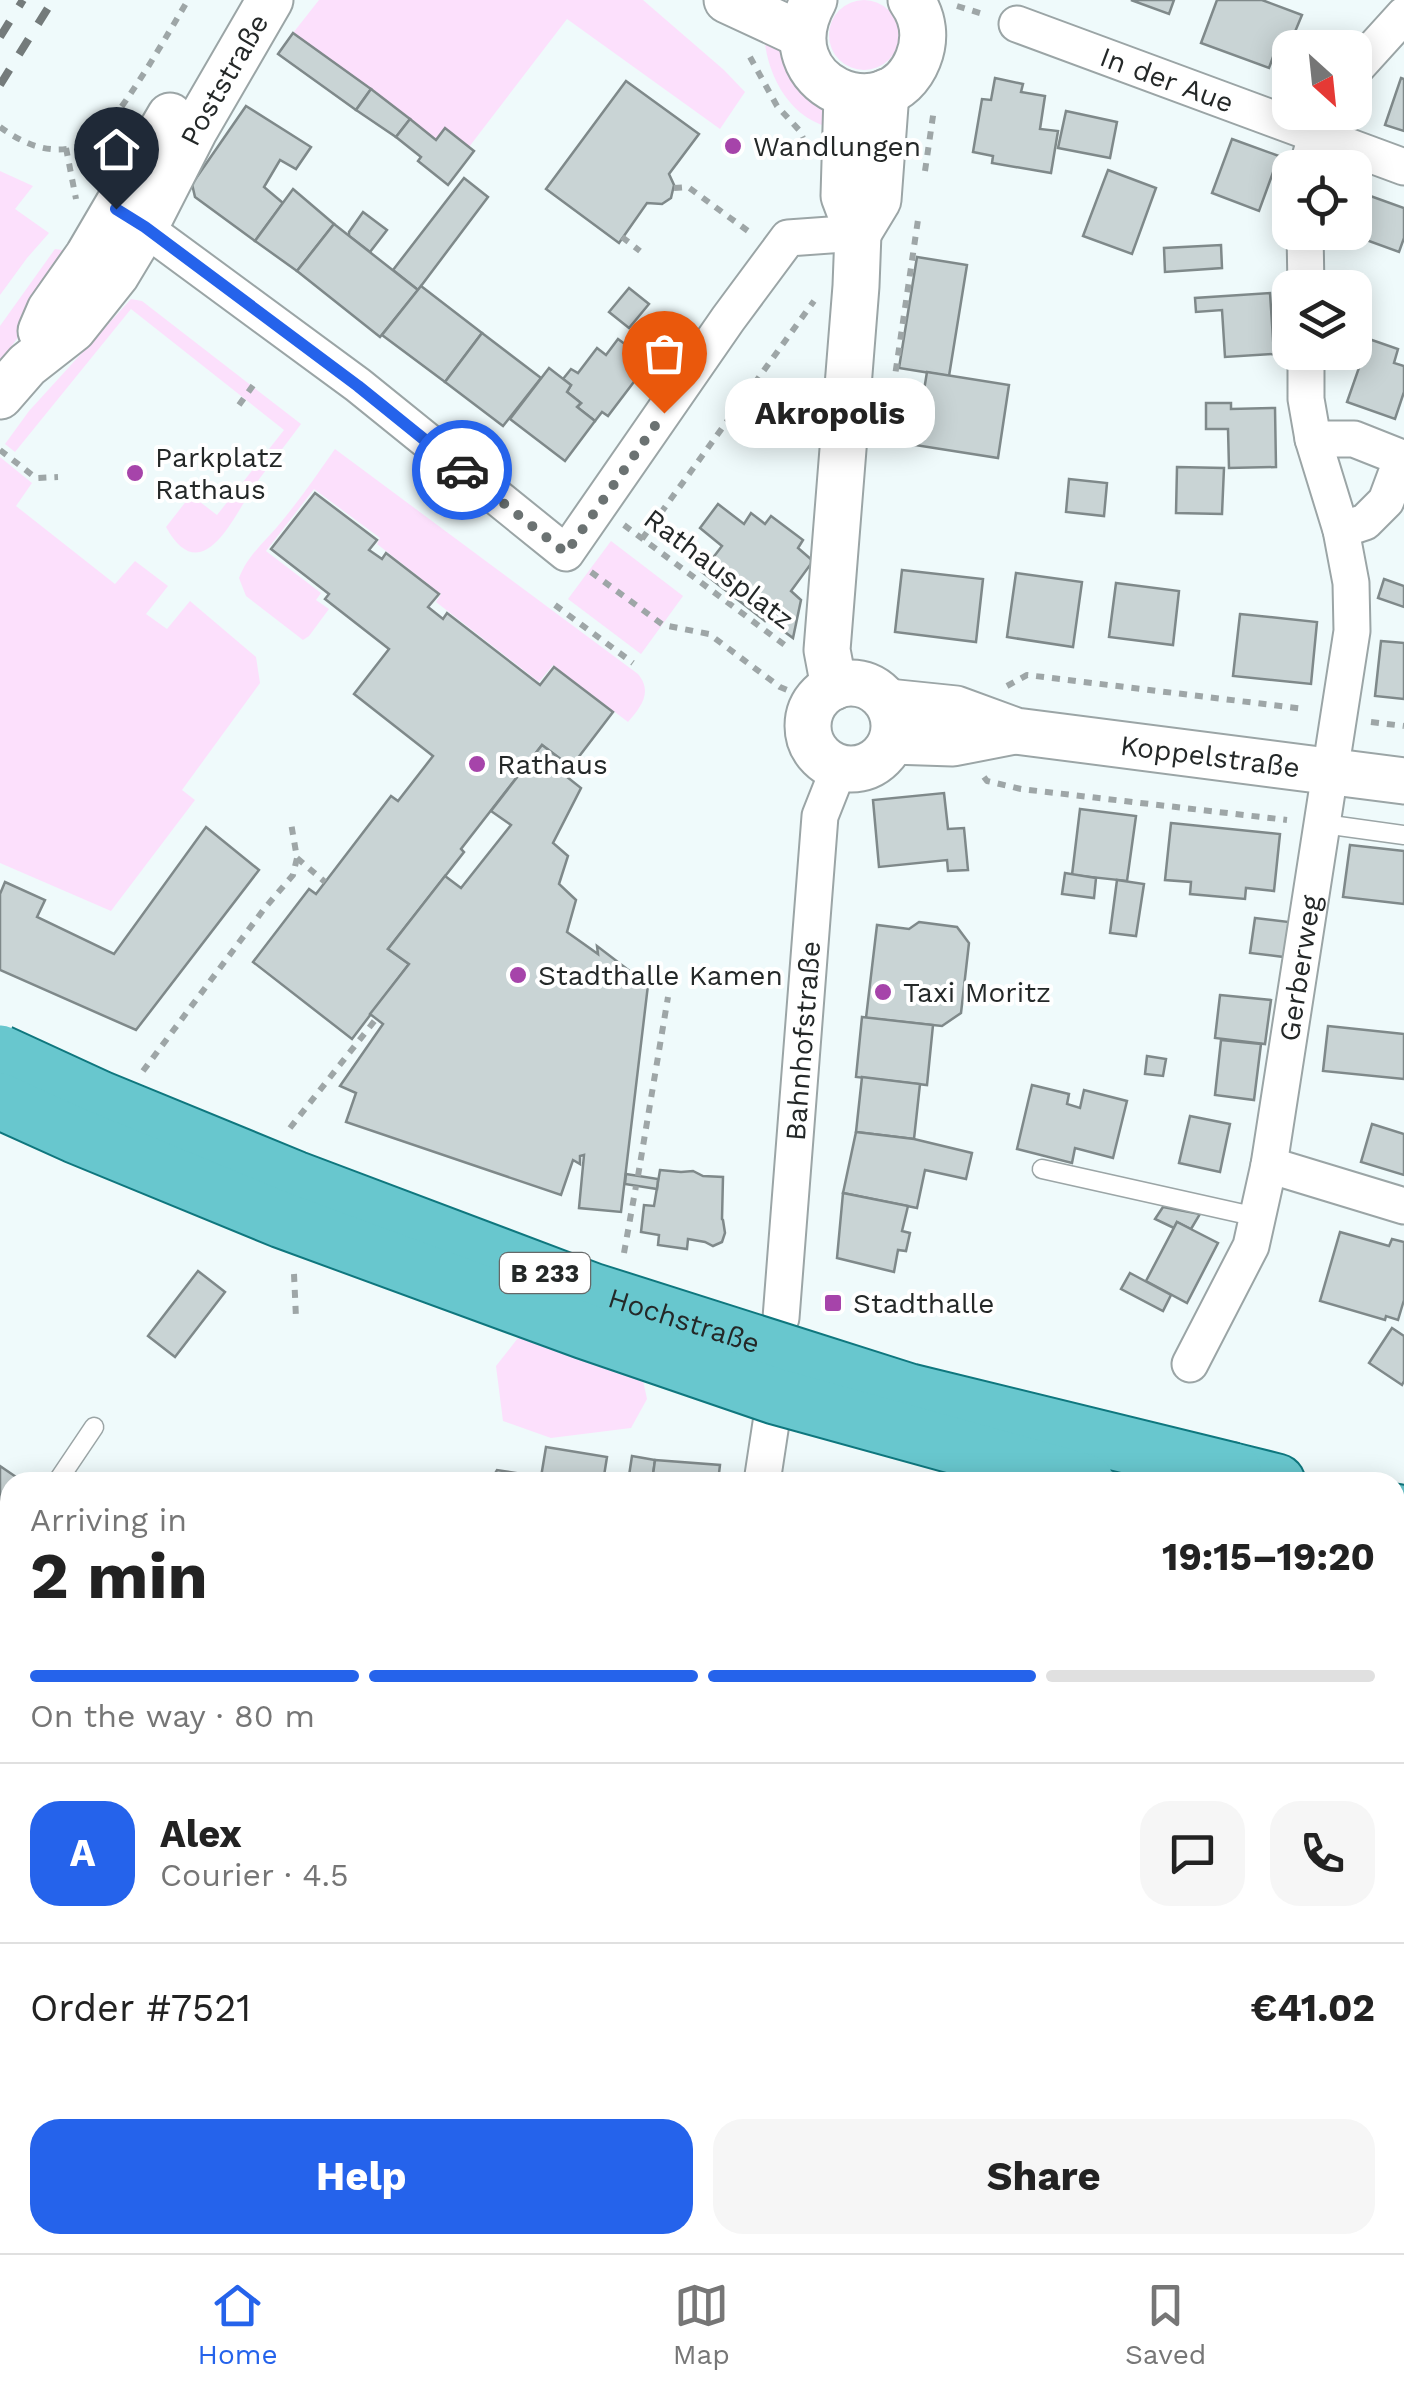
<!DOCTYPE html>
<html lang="en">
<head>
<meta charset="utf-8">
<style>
  body { margin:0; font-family:"Work Sans",sans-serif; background:#f6f6f6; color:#222; height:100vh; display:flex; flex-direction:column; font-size:38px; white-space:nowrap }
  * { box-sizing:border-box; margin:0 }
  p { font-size:32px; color:#767676 }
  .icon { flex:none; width:55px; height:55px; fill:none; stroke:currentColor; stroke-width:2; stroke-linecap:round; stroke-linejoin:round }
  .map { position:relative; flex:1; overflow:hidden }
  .details { position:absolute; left:0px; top:1472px; width:1405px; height:782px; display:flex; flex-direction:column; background:#fff; border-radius:30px 30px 0 0; box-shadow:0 5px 25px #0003 }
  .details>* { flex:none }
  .needle { width:65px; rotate:153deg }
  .fabs { position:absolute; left:1272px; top:30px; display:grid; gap:20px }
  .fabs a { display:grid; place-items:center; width:100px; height:100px; border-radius:20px; background:#fff; box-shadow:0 5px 25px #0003; font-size:50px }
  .pin { position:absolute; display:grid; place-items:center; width:85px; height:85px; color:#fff; margin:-102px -42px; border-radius:50% 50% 50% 0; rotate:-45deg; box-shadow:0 0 10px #0007 }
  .pin .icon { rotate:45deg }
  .courier { position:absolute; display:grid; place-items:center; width:100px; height:100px; margin:-50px; border:8px solid #2563eb; border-radius:50%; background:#fff; color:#222; box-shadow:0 2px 12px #0007 }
  .bubble { position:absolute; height:70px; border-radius:30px; background:#fff; box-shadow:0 5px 25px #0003; font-size:32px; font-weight:700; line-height:70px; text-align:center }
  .head em { font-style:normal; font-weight:700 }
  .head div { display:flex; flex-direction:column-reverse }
  .head { display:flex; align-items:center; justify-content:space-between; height:170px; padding:0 30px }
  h1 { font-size:65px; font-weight:700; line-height:75px }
  .bar { display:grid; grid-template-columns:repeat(4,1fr); gap:15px 10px; align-content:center; height:120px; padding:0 30px }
  .bar i { height:12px; border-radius:8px; background:#e0e0e0 }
  .bar .active { background:#2563eb }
  .bar p { grid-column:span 4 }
  .line { display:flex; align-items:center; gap:25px; padding:0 30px; border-top:2px solid #e0e0e0 }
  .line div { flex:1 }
  .round { display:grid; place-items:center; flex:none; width:105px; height:105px; border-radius:30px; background:#f6f6f6 }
  .action { display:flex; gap:20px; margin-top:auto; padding:20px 30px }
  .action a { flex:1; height:115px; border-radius:30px; background:#2563eb; color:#fff; font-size:40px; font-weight:700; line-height:115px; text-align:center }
  .action a+a { background:#f6f6f6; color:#222 }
  .menu { display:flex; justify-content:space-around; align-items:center; height:140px; border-top:2px solid #e0e0e0; background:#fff; font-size:28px; color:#767676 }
  .menu a { display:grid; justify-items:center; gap:5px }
  .menu .active { color:#2563eb }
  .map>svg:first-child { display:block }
  .green { fill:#fce0fc }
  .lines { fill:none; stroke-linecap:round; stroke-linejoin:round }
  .river { stroke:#c792c8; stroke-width:68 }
  .building { fill:#c9d4d5; stroke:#7f898a; stroke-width:2.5 }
  .service-casing { stroke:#9ba5a6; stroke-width:21 }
  .minor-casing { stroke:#9ba5a6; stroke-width:39 }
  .tertiary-casing { stroke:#9ba5a6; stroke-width:49 }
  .primary-casing { stroke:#0f777e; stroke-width:59 }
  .path { stroke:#9ea6a7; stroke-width:6; stroke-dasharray:8 8; stroke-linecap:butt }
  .service { stroke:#fff; stroke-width:18 }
  .minor { stroke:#fff; stroke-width:35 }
  .tertiary { stroke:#fff; stroke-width:45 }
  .primary { stroke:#68c7ce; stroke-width:55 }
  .rail { stroke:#747b7b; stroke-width:8; stroke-dasharray:18 18; stroke-linecap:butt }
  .primary-bridge-casing { stroke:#0f777e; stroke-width:59; stroke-linecap:butt }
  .primary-bridge { stroke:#68c7ce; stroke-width:55 }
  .done { stroke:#6b7272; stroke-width:10; stroke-dasharray:0 18 }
  .route { stroke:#2563eb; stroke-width:12 }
  .poi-dot { fill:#a644aa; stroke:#fff; stroke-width:4 }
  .labels { text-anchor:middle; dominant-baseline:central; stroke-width:8; stroke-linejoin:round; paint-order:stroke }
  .shield { fill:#fff; stroke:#666868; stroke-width:2.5 }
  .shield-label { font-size:25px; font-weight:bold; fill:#242828 }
  .street-label { font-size:28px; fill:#242828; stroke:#fff }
  .poi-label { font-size:28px; fill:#242828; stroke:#fff; text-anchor:start }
</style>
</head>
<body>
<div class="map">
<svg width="1404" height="2253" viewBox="0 0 1404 2253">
  <rect width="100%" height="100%" fill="#effafb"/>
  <g class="green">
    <circle cx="864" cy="35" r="35"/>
    <path d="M319,0H643L724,70L745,92L720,129L567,19L469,147L445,128L436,140L293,33Z"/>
    <path d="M764,31C788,54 820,95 828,127C787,116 765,71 764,31Z"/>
    <path d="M0,171L33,186L15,209L49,233L27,258L0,295Z"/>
    <path d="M55,249L63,250L75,259L0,362V326Z"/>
    <path d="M131,299L142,301L301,424C286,445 269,465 254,486C234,516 202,592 166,527L191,495L217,515L284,430L131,309L15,452L5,444L29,411Z"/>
    <path d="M335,449L638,674C653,692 641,707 628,722L553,665L539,682L436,602L441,594L377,544L380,538L314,489L266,551L321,593L316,600L329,609L309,636L303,640L246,596L239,578C248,554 267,540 282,521C301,498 318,473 335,449Z"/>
    <path d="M0,457L32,483L16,506L115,584L135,561L168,586L146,614L167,629L190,601L256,657L260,683L182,790L195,800L111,911L0,863Z"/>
    <path d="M611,541L683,596L641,654L568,599Z"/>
    <path d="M552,1331L640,1367L647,1399L631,1428L551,1438L503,1421L496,1366L518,1338Z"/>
    <path d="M1395,1563L1404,1569V2022L1395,2027Z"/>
    <path d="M1404,2077V2253H1083L1098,2245H1395V2083Z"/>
    <path d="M703,2245H998L982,2253H702Z"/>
  </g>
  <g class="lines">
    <path class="river" d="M1403,2253H1404"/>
  </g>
  <g class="building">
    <path d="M1131,0H1174L1169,14Z"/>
    <path d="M1217,0H1262L1302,15L1292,39L1281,35L1269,68L1201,43Z"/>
    <path d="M293,33L371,89L356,110L278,54Z"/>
    <path d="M995,78L1023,84L1021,92L1045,96L1040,129L1058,131L1051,173L992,163L993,156L973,152L982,99L991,100Z"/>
    <path d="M1401,78L1404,79V131L1385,125Z"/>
    <path d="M626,81L699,134L669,174L674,185L671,198L662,204L647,203L619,243L546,189Z"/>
    <path d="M371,89L410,119L396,137L356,110Z"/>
    <path d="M246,106L311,147L296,169L280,160L264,187L283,203L255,241L195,197L192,184Z"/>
    <path d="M1066,111L1117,122L1110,158L1058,148Z"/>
    <path d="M410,119L436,140L445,128L474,151L448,185L418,161L421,157L396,137Z"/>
    <path d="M1232,139L1279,156L1259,211L1212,193Z"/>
    <path d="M1108,170L1156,188L1132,254L1083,236Z"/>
    <path d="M464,178L488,197L418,290L393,270Z"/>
    <path d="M293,189L334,224L297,271L255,241Z"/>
    <path d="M1362,193L1404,208V238L1399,252L1347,233L1355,232V211Z"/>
    <path d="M363,212L387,230L370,252L349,236V232Z"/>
    <path d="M334,224L418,290L380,337L297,271Z"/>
    <path d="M1221,245L1222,268L1165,272L1164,248Z"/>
    <path d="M917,257L967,265L949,376L899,368Z"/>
    <path d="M421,286L482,333L445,382L382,335Z"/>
    <path d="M629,288L649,304L629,328L609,312Z"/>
    <path d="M1270,293L1274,354L1225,357L1222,310L1196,312L1195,298Z"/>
    <path d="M482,333L541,378L503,426L445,382Z"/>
    <path d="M618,339L649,362L608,416L602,412L595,421L577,407L581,403L567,392L571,385L563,379L571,369L578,373L597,348L606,355Z"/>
    <path d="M1369,339L1398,349L1394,363L1404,366V392L1395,419L1347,402Z"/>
    <path d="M549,368L571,385L567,392L581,403L577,407L595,421L565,461L510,419Z"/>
    <path d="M927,372L1009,385L998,458L915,445Z"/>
    <path d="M1206,403H1231V409L1275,408L1276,467L1229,468L1228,429H1206Z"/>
    <path d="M1177,467L1224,468L1222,514L1176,513Z"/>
    <path d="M1069,479L1107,483L1104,516L1066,512Z"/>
    <path d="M315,493L377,540L369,550L382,559L386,553L439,594L428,607L443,619L447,613L540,685L554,667L613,712L571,767L542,745L461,849L464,852L388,949L409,964L352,1039L253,962L309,889L316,894L391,796L398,801L433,756L354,694L389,649L325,599L329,594L271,549Z"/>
    <path d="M718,504L744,524L751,513L765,524L771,516L803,540L798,548L813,561L791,591L801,600L793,638L767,619L765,621L702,572L722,546L700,528Z"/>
    <path d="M902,570L983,579L976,642L895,632Z"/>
    <path d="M1016,573L1082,582L1073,647L1007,637Z"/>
    <path d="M1384,579L1404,586V607L1378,598Z"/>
    <path d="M1116,583L1179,591L1173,645L1109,637Z"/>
    <path d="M1240,614L1317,622L1311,684L1233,676Z"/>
    <path d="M1381,641L1404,643V699L1375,696Z"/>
    <path d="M542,745L563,761L557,769L581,788L553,843L568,856L559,884L576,900L567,932L598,954L597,946L648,985L621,1212L579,1208L584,1155L580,1156V1164L573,1160L561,1195L346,1122L356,1093L340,1086L383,1024L370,1014L409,964L388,949L445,876L461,888L511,825L491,811Z"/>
    <path d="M944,793L948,829L964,828L968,870L948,871L947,860L879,867L873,800Z"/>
    <path d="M1080,809L1136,816L1127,881L1072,875Z"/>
    <path d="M1171,823L1280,834L1274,891L1246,888L1245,899L1190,894L1191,882L1165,880Z"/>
    <path d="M206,827L259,870L136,1030L0,970V894L5,882L45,900L37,917L114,954Z"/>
    <path d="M1350,845L1404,851V904L1343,897Z"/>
    <path d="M1065,873L1096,878L1094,898L1062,894Z"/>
    <path d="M1117,880L1144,884L1136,936L1110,933Z"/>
    <path d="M1255,918L1289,922L1284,957L1250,953Z"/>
    <path d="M919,922L957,927L969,943L961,1013L942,1026L866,1018L877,925L909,929Z"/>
    <path d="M1220,995L1271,1000L1265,1044L1215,1038Z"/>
    <path d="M862,1017L933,1025L927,1085L856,1077Z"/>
    <path d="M1328,1026L1404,1034V1079L1323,1071Z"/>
    <path d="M1221,1040L1261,1044L1254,1100L1215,1095Z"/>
    <path d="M1147,1056L1166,1059L1163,1076L1145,1074Z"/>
    <path d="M862,1077L920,1084L914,1139L856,1132Z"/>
    <path d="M1032,1085L1069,1094L1067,1104L1080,1108L1084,1090L1127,1101L1113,1158L1075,1148L1072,1163L1017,1149Z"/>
    <path d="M1190,1116L1230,1124L1220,1172L1179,1163Z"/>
    <path d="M1372,1124L1404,1134V1175L1361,1162Z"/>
    <path d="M856,1132L914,1139L972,1153L966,1179L925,1170L917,1208L843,1193Z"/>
    <path d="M660,1170L681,1172L693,1171L703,1176L723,1177L722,1219L723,1220L725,1233L722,1242L713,1246L705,1242L688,1239L687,1249L658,1245L659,1235L641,1232L644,1205L654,1206Z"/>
    <path d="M626,1174L658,1179L657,1189L625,1184Z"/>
    <path d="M843,1193L908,1206L902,1231L910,1233L906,1251L898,1250L894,1272L837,1258Z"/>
    <path d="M1163,1207L1200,1214L1191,1229L1177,1222L1174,1228L1155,1219Z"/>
    <path d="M1177,1222L1218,1243L1187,1303L1146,1281Z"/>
    <path d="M1340,1232L1389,1246L1392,1239L1404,1242V1300L1398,1320L1386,1316L1385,1320L1320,1301Z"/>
    <path d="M198,1271L225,1292L175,1357L148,1336Z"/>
    <path d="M1130,1273L1171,1295L1163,1311L1121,1289Z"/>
    <path d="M1392,1328L1404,1336V1381L1402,1385L1369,1363Z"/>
    <path d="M546,1447L607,1457L603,1482H490L497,1470L541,1477Z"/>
    <path d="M632,1456L655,1460L652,1482H628Z"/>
    <path d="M655,1460L720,1465L718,1482H652Z"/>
    <path d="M0,1466L22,1481L10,1482V1500L0,1515Z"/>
    <path d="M0,2081L10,2087V2134L0,2149Z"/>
    <path d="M10,2134V2214L0,2208V2149Z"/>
    <path d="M57,2245H179L174,2253H70Z"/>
    <path d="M339,2245H583L579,2249L565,2253H361L338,2248Z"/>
  </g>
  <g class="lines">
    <defs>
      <g id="service">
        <path d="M1324,824L1404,835"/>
        <path d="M1042,1169L1257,1217"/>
        <path d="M57,1482L94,1427"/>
        <path d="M0,1570L10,1554"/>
        <path d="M220,2253L223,2245"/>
      </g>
      <g id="minor">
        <path id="s1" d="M1017,24L1404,167"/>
        <path d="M1355,69L1404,15"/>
        <path d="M1307,168L1316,136L1326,112"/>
        <path d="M127,215L358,385L566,553L728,319L788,238L858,233"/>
        <path d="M1305,232L1306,288"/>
        <path d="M1313,439H1354L1402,458L1386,501L1365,522L1341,530"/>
        <path d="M1269,1165L1404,1206"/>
        <path id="s2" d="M781,1318L820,816L839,768"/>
        <path id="s3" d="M1190,1364L1251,1246L1269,1165L1352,631L1351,583L1341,530L1313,439L1306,399V352"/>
        <path d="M762,1482L771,1423"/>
      </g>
      <g id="tertiary">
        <path d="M727,0L802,35"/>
        <path d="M814,0C766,86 888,135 918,59C926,39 924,18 911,0"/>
        <path d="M858,233L878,200L886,92"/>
        <path d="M41,331L50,310L88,256L170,116"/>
        <path id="s4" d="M0,396L27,365L73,329L116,275L145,227L194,131L270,0"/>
        <circle cx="851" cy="726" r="43"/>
        <path d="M834,687L827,650L856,286L858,233L844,196L847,95"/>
        <path id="s5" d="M888,702L956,709L1016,731L1404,781"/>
        <path d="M892,741L953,743L1014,731"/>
        <path d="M641,2253H660"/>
      </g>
      <g id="primary">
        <path d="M1233,1471L1277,1482"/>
        <path d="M1395,1512L1404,1514"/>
        <path d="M1395,1563L1404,1569"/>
        <path d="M1395,2061L1404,2056"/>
        <path d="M982,2253L998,2245"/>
        <path d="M1054,2253L1069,2245"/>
      </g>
    </defs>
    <use href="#service" class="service-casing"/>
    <use href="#minor" class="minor-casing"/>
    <use href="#tertiary" class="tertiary-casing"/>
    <use href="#primary" class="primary-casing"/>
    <g class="path">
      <path d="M957,6L983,14"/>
      <path d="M750,57L777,106L799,130L803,138"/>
      <path d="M0,127C26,146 56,158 89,142C115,128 170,30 188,0"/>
      <path d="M66,148L76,199"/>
      <path d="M925,171L934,109"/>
      <path d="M674,188L688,187L748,231"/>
      <path d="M622,237L640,251"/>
      <path d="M891,403L919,213"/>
      <path d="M239,405L257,380"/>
      <path d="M0,450L36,478L58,477"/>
      <path d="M624,525L790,649"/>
      <path d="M642,539L814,301"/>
      <path d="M591,572L663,625L709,634L780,687L797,694"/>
      <path d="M555,605L633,663"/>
      <path d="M1007,686L1027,675L1305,709"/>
      <path d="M1371,722L1404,726"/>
      <path d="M984,777L987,781L1021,789L1287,820"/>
      <path d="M297,858L325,882"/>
      <path d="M143,1071L264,909L293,875L297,858L291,823"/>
      <path d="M290,1128L376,1019"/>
      <path d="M638,1176L668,997"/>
      <path d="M624,1253L636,1186"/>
      <path d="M294,1274L296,1318"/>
      <path d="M1395,1686L1404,1689"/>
      <path d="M1395,1967L1404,1961"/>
      <path d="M1395,2167L1404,2163"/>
      <path d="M0,2240L20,2253"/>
      <path d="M925,2253L927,2245"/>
      <path d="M1178,2253L1199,2245"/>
    </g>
    <use href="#service" class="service"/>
    <use href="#minor" class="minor"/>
    <use href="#tertiary" class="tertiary"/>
    <use href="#primary" class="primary"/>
    <g class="rail">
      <path d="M0,37L23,0"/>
      <path d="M0,85L53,0"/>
    </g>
    <defs>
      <g id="primary-bridge">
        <path id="s6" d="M0,1053L100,1099L295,1179L592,1291L910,1392L1233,1471"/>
        <path d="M0,1101L75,1135L282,1220L585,1331L775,1396L1086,1482"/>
      </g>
    </defs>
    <use href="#primary-bridge" class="primary-bridge-casing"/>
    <use href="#primary-bridge" class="primary-bridge"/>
  </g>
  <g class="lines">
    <path class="done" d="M462,470L566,553L664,413"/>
    <path class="route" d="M116,209L145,227L358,386L462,470"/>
  </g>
  <g class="poi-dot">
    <circle cx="733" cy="146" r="10"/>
    <circle cx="135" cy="473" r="10"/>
    <circle cx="477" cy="764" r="10"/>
    <circle cx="518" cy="975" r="10"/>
    <circle cx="883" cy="992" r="10"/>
    <rect x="823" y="1293" width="20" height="20" rx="5"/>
  </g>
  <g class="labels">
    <rect class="shield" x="500" y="1253" width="90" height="40" rx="8"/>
    <g class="shield-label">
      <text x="545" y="1273">B 233</text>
    </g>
    <g class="street-label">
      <text stroke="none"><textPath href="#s1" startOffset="160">In der Aue</textPath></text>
      <text stroke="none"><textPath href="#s4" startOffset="392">Poststraße</textPath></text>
      <text transform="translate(719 569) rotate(37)">Rathausplatz</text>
      <text stroke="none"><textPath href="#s5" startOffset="328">Koppelstraße</textPath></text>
      <text stroke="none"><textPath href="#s3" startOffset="415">Gerberweg</textPath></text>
      <text stroke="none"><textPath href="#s2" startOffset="278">Bahnhofstraße</textPath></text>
      <text stroke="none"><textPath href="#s6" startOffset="735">Hochstraße</textPath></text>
    </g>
    <g class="poi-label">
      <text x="753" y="146">Wandlungen</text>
      <text x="155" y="457">Parkplatz<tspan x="155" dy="32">Rathaus</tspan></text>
      <text x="497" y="764">Rathaus</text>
      <text x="538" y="975">Stadthalle Kamen</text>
      <text x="903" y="992">Taxi Moritz</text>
      <text x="853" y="1303">Stadthalle</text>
    </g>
  </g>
</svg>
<div class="fabs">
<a><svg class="needle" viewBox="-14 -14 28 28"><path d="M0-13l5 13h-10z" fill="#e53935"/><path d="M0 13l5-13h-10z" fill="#767676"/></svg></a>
<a><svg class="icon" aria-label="locate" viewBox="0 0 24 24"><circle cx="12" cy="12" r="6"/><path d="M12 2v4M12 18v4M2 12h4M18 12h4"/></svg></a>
<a><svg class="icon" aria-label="layers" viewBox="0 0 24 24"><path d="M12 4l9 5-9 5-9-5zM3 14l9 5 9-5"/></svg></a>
</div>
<div class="pin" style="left:664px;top:413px;background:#ea580c"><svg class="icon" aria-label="bag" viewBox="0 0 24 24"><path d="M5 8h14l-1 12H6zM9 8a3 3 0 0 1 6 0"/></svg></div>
<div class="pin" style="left:116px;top:209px;background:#1f2937"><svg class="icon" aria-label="home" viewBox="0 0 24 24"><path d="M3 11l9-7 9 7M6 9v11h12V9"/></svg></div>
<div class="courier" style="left:462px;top:470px"><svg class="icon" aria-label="car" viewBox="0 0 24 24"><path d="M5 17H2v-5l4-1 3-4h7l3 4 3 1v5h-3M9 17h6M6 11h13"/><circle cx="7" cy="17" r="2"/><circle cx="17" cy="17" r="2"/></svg></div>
<div class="bubble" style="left:725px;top:378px;width:210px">Akropolis</div>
<section class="details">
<div class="head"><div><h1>2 min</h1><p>Arriving in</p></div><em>19:15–19:20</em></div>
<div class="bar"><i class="active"></i><i class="active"></i><i class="active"></i><i></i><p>On the way · 80 m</p></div>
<div class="line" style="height:180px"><b class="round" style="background:#2563eb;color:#fff">A</b><div><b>Alex</b><p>Courier · 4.5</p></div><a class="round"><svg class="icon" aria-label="chat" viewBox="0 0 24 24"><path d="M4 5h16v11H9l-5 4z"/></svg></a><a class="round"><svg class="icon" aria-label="phone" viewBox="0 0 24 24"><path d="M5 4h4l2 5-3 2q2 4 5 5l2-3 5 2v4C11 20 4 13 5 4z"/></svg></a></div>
<div class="line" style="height:130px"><div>Order #7521</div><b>€41.02</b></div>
<div class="action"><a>Help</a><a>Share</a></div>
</section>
</div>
<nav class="menu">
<a class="active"><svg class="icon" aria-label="home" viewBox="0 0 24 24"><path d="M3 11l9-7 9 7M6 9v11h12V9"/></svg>Home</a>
<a><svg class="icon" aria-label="map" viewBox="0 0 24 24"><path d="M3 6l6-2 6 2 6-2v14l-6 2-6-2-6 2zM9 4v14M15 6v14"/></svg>Map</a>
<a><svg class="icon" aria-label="saved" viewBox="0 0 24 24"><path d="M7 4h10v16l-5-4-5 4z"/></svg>Saved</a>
</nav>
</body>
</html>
